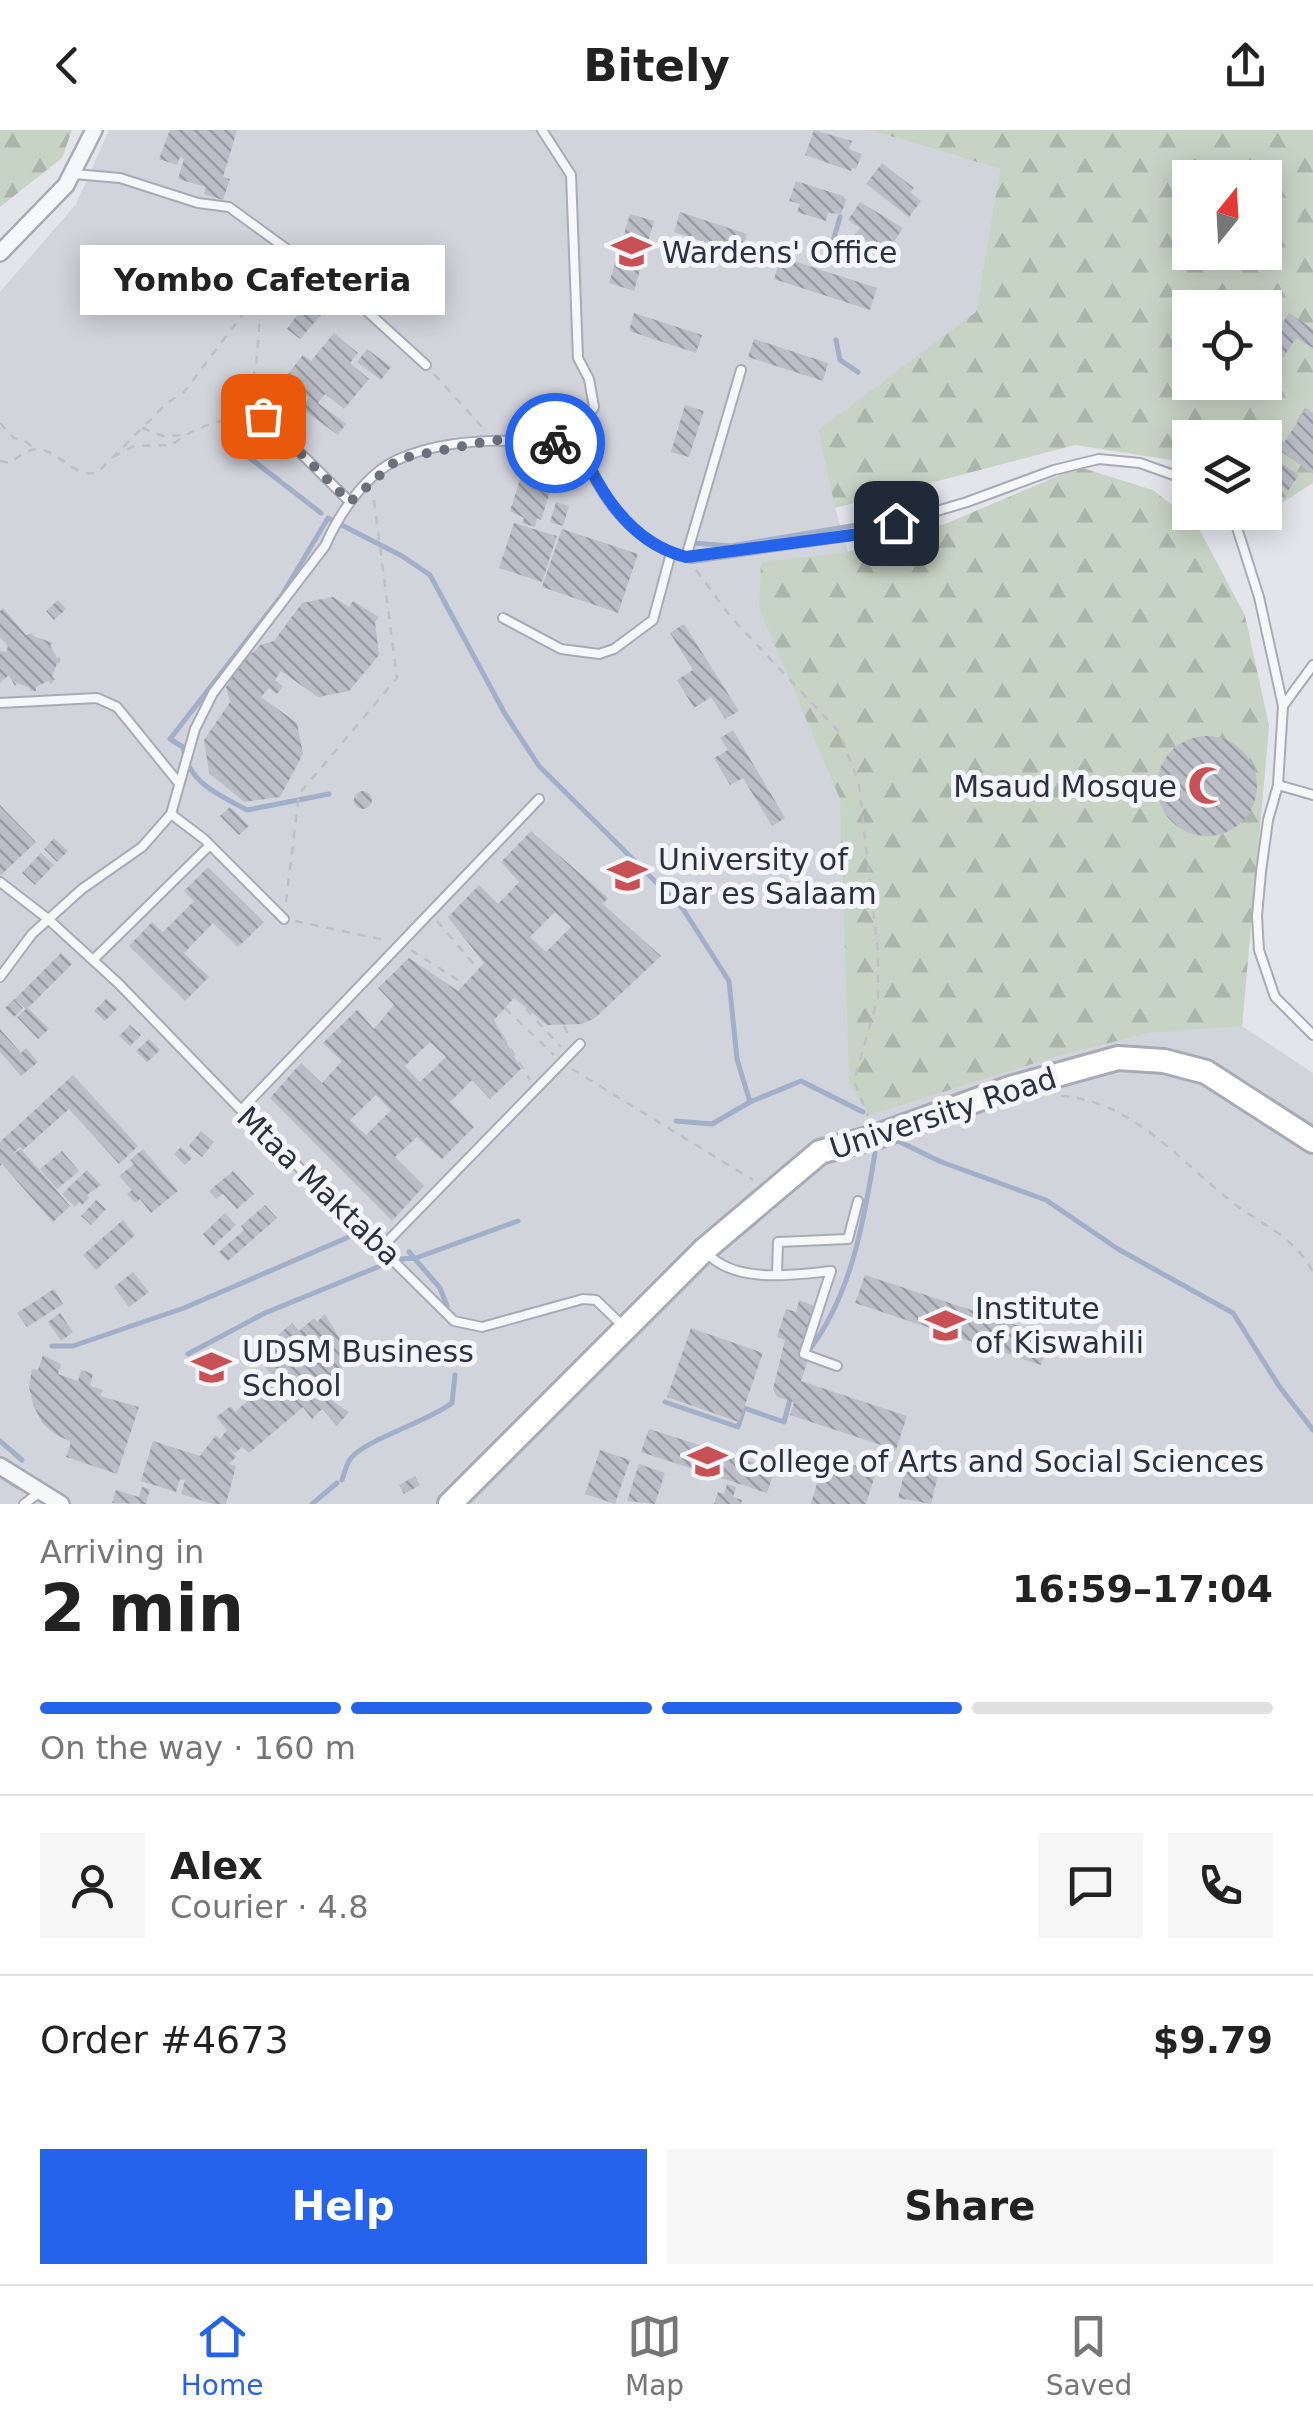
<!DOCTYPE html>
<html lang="en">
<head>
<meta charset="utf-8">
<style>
  body { margin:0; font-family:"DejaVu Sans",sans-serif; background:#f6f6f6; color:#222; height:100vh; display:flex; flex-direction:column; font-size:38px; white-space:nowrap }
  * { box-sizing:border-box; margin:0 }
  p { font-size:32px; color:#767676 }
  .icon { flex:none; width:55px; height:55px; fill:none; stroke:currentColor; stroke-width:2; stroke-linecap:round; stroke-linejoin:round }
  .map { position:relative; height:1374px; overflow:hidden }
  .sheet { display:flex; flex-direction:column; background:#fff; flex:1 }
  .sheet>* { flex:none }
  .needle { width:65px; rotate:18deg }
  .fabs { position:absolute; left:1172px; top:30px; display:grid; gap:20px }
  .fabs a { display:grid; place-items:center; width:110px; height:110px; border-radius:0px; background:#fff; box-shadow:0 5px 25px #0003; font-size:50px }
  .pin { position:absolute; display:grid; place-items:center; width:85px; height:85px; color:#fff; margin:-42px; border-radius:20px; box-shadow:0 5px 15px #0006 }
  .courier { position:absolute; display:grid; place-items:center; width:100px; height:100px; margin:-50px; border:8px solid #2563eb; border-radius:50%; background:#fff; color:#222; box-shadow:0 2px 12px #0007 }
  .bubble { position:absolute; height:70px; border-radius:0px; background:#fff; box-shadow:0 5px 25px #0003; font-size:32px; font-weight:700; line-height:70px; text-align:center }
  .summary em { font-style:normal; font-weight:700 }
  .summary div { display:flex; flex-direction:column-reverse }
  .summary { display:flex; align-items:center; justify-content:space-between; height:170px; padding:0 40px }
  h1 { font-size:65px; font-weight:700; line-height:75px }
  .bar { display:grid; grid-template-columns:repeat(4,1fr); gap:15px 10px; align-content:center; height:120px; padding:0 40px }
  .bar i { height:12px; border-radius:8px; background:#e0e0e0 }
  .bar .on { background:#2563eb }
  .bar p { grid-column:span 4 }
  .line { display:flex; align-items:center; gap:25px; padding:0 40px; border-top:2px solid #e0e0e0 }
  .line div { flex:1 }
  .round { display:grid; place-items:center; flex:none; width:105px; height:105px; border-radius:0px; background:#f6f6f6 }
  .action { display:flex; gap:20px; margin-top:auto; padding:20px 40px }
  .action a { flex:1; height:115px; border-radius:0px; background:#2563eb; color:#fff; font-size:40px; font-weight:700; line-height:115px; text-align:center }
  .action a+a { background:#f6f6f6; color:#222 }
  header { display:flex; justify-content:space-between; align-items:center; height:130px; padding:0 40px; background:#fff; font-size:45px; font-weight:700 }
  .tab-bar { display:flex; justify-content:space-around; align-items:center; height:140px; border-top:2px solid #e0e0e0; background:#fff; font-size:28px; color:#767676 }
  .tab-bar a { display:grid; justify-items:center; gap:5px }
  .tab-bar .on { color:#2563eb }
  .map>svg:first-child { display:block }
  .built { fill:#d2d4dc }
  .forest { fill:url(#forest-firs); fill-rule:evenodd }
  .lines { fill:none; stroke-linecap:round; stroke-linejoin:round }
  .stream { stroke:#a1afc8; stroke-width:5 }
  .building { fill:url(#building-back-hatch); fill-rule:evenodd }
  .lane-casing { stroke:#a8abb5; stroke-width:12 }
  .street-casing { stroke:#a8abb5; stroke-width:20 }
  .secondary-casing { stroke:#a8abb5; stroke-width:28 }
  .path { stroke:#bdc0c6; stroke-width:2.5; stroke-dasharray:8 8; stroke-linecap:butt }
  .lane { stroke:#f6f7f9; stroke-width:8 }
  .street { stroke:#f6f7f9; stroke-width:15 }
  .secondary { stroke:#fff; stroke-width:22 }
  .done { stroke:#6c707d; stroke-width:10; stroke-dasharray:0 18 }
  .route { stroke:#2563eb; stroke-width:12 }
  .labels { text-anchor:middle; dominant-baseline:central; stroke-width:10; stroke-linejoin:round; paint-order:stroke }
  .poi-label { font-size:30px; fill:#2c3142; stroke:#f3f5f8; text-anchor:start }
  .street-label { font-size:30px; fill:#2c3142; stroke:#f3f5f8 }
</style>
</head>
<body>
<header><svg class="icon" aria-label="back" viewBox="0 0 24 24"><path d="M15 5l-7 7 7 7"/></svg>Bitely<svg class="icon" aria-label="share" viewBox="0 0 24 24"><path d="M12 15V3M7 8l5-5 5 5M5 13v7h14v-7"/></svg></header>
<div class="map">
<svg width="1313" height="1374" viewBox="0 0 1313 1374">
  <defs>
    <pattern id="forest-firs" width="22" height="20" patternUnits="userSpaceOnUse" patternTransform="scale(2.5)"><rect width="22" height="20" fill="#c7d4c5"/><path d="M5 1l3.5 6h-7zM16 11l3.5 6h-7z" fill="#abb6aa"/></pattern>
    <pattern id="building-back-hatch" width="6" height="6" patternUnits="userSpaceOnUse" patternTransform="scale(2.5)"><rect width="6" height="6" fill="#bbbec7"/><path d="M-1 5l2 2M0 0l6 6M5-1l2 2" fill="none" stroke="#989ba3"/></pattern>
  </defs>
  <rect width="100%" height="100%" fill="#e3e5eb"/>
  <path class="built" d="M109,0H870L1000,39L976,183L819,300L835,378L848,422L945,394L1153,360L1197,395L1245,486L1269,596L1242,896L1313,943V1374H0V162L76,74Z"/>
  <g class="forest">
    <path d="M0,0H72L62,28L0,77Z"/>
    <path d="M870,0H1313V353L1277,376L1265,370V308H1190V333L1075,315L835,378L818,300L976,182L1000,39ZM1190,48H1265V122H1190ZM1190,178H1265V252H1190Z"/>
    <path d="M1079,337L1153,360L1197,395L1245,486L1269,596L1242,896L1148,903L1054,927L870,985L849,953L840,669L759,478L761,432L848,422L945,394Z"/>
  </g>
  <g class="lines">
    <g class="stream">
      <path d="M827,132L840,87"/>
      <path d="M836,210L840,230L858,242"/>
      <path d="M233,315L321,383"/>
      <path d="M693,413L731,416L869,393L891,386"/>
      <path d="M329,664L247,680C218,664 188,653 183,617L170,609L282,465L328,388L402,426L430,445L505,584L539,636L683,779L729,851L737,929L750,972"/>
      <path d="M676,991L712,994L750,972L801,951L863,982"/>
      <path d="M894,1009L939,1031L1046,1070L1118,1119L1233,1183L1279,1256L1313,1300"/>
      <path d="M409,1122L440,1158L447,1176"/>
      <path d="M400,1129L416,1128L518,1091"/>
      <path d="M52,1216H73L184,1178L358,1103"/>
      <path d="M810,1219C852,1163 864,1090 875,1023"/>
      <path d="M188,1224L265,1183L385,1134"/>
      <path d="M665,1272L738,1297L744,1278L784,1292L791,1266"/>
      <path d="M0,1311L22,1330"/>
      <path d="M0,1345L18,1357"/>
      <path d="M342,1350C344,1344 347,1332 351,1328C367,1309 427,1292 452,1273L455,1245"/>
      <path d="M312,1374L337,1353"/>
    </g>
  </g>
  <g class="building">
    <path d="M170,0H237L223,47L230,49L223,70L204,64L206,57L178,49L184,29L180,27L177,35L159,29Z"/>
    <path d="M814,0L852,11L849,19L862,24L856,39L852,38L851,41L805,25Z"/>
    <path d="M882,33L914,58L910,62L921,71L909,87L866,54Z"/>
    <path d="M796,51L843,66L846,70L841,84L828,83L826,91L797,82L800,74L789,71Z"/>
    <path d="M860,72L903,98L891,116L884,111L879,119L855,105L860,98L848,90Z"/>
    <path d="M680,82L747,104L741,124L674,102Z"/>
    <path d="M630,84L654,91L634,161L609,153Z"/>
    <path d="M781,127L877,158L870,180L774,149Z"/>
    <path d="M307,172L322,184L300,209L287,199Z"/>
    <path d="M634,183L702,205L696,223L629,201Z"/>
    <path d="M1289,183L1313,199V218L1296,208L1281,231L1265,220Z"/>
    <path d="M334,203L358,223L350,233L369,249L344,279L325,264L318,273L346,294L338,305L301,278L309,268L299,260L294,269L287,264L293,256L284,249L303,225L311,231Z"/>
    <path d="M754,209L828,233L823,251L748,227Z"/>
    <path d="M367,219L391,237L381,250L357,232Z"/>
    <path d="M685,275L704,281L689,327L671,322Z"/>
    <path d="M1307,278L1313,283V344L1279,320Z"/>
    <path d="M1269,325L1299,345L1288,361L1265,345V330Z"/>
    <path d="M523,340L554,350L541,390L537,388L535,397L522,393L524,388L510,381Z"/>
    <path d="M556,372L569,376L563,396L550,392Z"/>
    <path d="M514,393L557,406L542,452L499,438Z"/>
    <path d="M562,399L638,424L618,483L542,457Z"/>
    <path d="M333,467L349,477L353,471L379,487L375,492L379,525L349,561L318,567L281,541L275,550L283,556L277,564L269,558L261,567L297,593L303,624L280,667L244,672L209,643L204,610L230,572L226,557L250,520L253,523L260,515L274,511L302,473Z"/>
    <path d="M58,470L66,479L54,490L46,481Z"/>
    <path d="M3,478L26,505L32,503L33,506L53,513L50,515L57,528L60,527V533H57L52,547L55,549L51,554L48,551L36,557V561H30V558L17,553L15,556L9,545L0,553V521L6,522L8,516L0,507V481Z"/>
    <path d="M684,494L739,581L725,589L711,567L694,578L677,550L693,540L670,503Z"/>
    <path d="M733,600L785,688L772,696L743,648L730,655L714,628L728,620L720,608Z"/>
    <circle cx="1207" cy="656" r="50"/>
    <circle cx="363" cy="670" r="9"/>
    <path d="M0,675L36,712L0,746Z"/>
    <path d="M230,677L249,696L239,705L220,686Z"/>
    <path d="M531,701L608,768L603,774L661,826L595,888L582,894L547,895L514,868L494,890L521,939L490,969L472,950L450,972L474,997L442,1029L417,1007L395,1027L424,1056L392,1091L270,968L301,933L322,953L342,931L323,913L357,880L374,899L394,875L378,858L409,828L458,861L484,833L448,787L479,755L498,774L519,752L501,732ZM555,782L571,797L546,822L530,807ZM430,912L446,927L420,952L405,936ZM376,965L391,980L366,1005L350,990Z"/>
    <path d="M54,708L68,721L57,732L44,719Z"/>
    <path d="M41,723L54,735L35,755L22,743Z"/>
    <path d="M208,737L264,792L238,817L213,793L184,823L209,847L185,871L129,816L152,792L163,802L194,771L184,761Z"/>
    <path d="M61,823L72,834L28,878L49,899L38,909L17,887L26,879L15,869Z"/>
    <path d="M14,869L23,878L14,887L5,878Z"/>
    <path d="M106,869L117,879L105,891L94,881Z"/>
    <path d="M130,895L141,905L130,916L119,906Z"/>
    <path d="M0,899L21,923L26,918L38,932L21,946L0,922Z"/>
    <path d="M149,909L160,920L147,932L136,921Z"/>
    <path d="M73,945L138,1016L119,1034L69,979L23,1020L20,1017L11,1025L21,1019L70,1076L53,1092L2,1034L0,1036V1012Z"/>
    <path d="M201,1001L214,1012L202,1027L189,1016Z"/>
    <path d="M181,1017L192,1028L185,1035L174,1024Z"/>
    <path d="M143,1019L178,1061L151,1083L140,1069L135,1073L127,1064L132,1060L119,1046L134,1034L130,1030Z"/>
    <path d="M62,1021L79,1041L57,1059L40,1039Z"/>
    <path d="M87,1040L101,1055L87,1065L89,1068L82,1075L79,1072L75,1077L62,1064Z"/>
    <path d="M233,1041L254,1064L237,1079L223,1064L216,1069L209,1061Z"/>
    <path d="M96,1070L106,1079L91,1095L81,1086Z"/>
    <path d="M265,1075L277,1088L228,1131L219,1122L244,1100L241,1096Z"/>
    <path d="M225,1083L236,1095L213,1116L203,1104Z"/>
    <path d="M123,1090L135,1105L96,1140L83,1125Z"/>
    <path d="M133,1142L149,1162L129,1177L114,1157Z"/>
    <path d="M865,1145L1050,1206L1041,1235L855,1173Z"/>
    <path d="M54,1159L63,1174L27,1197L17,1183Z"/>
    <path d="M799,1170L814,1176L810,1186L821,1190L801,1251L907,1286L896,1320L790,1285L794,1272L777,1267L773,1259L785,1210L777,1207L786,1179L796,1182Z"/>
    <path d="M60,1183L73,1202L61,1211L48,1192Z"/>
    <path d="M325,1184L341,1211L344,1226L338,1256L331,1270L349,1282L337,1296L322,1279L312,1289L303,1277L249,1323L242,1317L235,1323L226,1314L236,1327L229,1334L236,1336L226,1374H213L181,1364L185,1350L180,1349L176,1362L141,1351L153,1311L200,1326L216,1305L220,1309L227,1300L216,1287L231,1276L235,1282L274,1247L251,1222L265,1208L269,1213L292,1193L299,1201L314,1188L317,1192Z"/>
    <path d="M691,1198L763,1223L739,1292L667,1267Z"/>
    <path d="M43,1225L61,1234L58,1244L78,1251L81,1240L93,1244L90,1256L103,1260L100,1266L139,1277L117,1344L66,1327L71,1312L55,1304L43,1294L33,1275L29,1257L32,1239L38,1240Z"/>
    <path d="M649,1299L775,1339L767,1363L641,1322Z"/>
    <path d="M600,1320L630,1330L615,1374L585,1364Z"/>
    <path d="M825,1326L876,1342L866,1374H811Z"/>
    <path d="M908,1329L940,1337L931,1374L898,1368Z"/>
    <path d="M639,1334L665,1343L655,1374L627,1371Z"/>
    <path d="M415,1346L420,1355L404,1364L399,1355Z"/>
    <path d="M727,1354L736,1357L733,1367L742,1370L741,1374H714L718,1362L724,1364Z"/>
    <path d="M142,1357L150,1359L146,1374L112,1373L116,1360L139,1367Z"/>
  </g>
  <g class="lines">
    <defs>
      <g id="lane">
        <path d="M542,0L571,45L578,228L589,249L594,277L579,299C588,357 633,417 692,428L860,404L967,372L1054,340L1099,329L1140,333L1190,351"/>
        <path d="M74,44L120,48L198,73L229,77L346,162L426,235"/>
        <path d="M263,286L350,372"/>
        <path d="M1232,382L1259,467L1283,576L1278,655L1268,690L1261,742L1257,786L1259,820L1275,867L1313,905"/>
        <path d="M686,427L741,240"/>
        <path d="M503,488L561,519L599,524L614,519L653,490L671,423"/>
        <path d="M0,573L97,568L117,577L178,652"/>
        <path d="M1283,576L1313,535"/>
        <path d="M1278,655L1313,665"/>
        <path d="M171,684L204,709L284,789"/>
        <path d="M0,752L48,789L119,854L241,980L454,1191L482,1197L583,1169L596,1170L623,1196"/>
        <path d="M93,830L210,715"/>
        <path d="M0,847L32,804L82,759L142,717L171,684L195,599L213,563L325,416C339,384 366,343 399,329C450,306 530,307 582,319"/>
        <path d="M241,980L539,669"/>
        <path d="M382,1117L580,914"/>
        <path d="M707,1123C735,1154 793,1145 831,1141L804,1224L837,1236"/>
        <path d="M777,1144L778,1112L848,1109L858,1071"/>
        <path d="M24,1374L40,1362"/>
      </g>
      <g id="street">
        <path d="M0,123L66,55L94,0"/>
        <path d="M0,1336L61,1374"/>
      </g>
      <path id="secondary" d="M450,1374L704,1120L820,1022L875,1007L1010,958L1118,928L1164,931L1206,942L1313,1011"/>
    </defs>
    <use href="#lane" class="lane-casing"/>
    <use href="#street" class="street-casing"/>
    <use href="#secondary" class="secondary-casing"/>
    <g class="path">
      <path d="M434,244L482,297"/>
      <path d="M0,293L14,308L24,310L33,318"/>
      <path d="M142,298L163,306L182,305"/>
      <path d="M113,327L134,316L172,315C183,305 202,296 217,292C227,290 233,291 241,286L256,237L264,137"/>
      <path d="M0,331L10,333C17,328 23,322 31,320C57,314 73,351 98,342L167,273L184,262L243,184L263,168"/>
      <path d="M696,440L730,486L840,603L859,654L878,823V867L854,951L868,986"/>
      <path d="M286,772L299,664L397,548L373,363"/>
      <path d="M295,791L385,810"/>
      <path d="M437,791L478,839"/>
      <path d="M411,820L464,854"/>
      <path d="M505,878L554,925"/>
      <path d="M526,879L561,917"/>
      <path d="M564,896L570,908"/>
      <path d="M502,905L530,950"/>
      <path d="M572,939L753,1050"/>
      <path d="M1061,966C1131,971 1175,1026 1227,1068C1259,1095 1292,1103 1313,1142"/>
    </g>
    <use href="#lane" class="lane"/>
    <use href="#street" class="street"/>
    <use href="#secondary" class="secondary"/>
  </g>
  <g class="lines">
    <path class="done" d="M263,286L350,372L398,329L494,310L555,313"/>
    <path class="route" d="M555,313L582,320C602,367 634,414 686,427L860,404L896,393"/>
  </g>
  <defs>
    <symbol id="university-bare" viewBox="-9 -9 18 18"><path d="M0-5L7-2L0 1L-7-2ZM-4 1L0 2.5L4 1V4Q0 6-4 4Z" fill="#c75155" stroke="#f3f5f8" stroke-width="2.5" paint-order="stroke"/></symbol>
    <symbol id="mosque-bare" viewBox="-9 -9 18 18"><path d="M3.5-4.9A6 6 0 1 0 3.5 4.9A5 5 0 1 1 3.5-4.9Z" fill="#c75155" stroke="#f3f5f8" stroke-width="2.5" paint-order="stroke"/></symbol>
  </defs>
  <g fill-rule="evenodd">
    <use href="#university-bare" x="604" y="94" width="55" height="55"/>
    <use href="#mosque-bare" x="1180" y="628" width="55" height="55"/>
    <use href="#university-bare" x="600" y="718" width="55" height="55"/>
    <use href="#university-bare" x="918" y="1168" width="55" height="55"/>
    <use href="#university-bare" x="184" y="1210" width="55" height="55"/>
    <use href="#university-bare" x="680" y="1304" width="55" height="55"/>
  </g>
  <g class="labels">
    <g class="poi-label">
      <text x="662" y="122">Wardens' Office</text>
      <text x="1177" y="656" text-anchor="end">Msaud Mosque</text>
      <text x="658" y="729">University of<tspan x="658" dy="34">Dar es Salaam</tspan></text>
      <text x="975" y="1178">Institute<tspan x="975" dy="34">of Kiswahili</tspan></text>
      <text x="242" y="1221">UDSM Business<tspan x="242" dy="34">School</tspan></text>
      <text x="738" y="1331">College of Arts and Social Sciences</text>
    </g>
    <g class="street-label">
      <text transform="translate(943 983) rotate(-18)">University Road</text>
      <text transform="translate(319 1056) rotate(44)">Mtaa Maktaba</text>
    </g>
  </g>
</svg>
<div class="fabs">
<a><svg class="needle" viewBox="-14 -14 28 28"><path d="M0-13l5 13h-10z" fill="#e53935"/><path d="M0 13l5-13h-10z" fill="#767676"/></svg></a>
<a><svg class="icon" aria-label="locate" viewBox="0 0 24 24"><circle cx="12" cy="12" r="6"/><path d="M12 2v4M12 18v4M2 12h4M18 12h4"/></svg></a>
<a><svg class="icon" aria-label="layers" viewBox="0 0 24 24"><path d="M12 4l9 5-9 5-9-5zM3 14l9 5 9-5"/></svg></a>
</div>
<div class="pin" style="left:263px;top:286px;background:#ea580c"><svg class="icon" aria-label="bag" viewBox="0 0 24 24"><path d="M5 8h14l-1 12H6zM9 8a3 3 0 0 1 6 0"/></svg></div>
<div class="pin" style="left:896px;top:393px;background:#1f2937"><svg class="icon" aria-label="home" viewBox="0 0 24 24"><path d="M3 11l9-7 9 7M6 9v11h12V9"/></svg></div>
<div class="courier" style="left:555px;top:313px"><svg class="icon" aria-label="bike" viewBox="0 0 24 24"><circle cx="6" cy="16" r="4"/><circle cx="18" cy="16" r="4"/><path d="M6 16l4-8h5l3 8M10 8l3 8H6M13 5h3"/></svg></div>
<div class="bubble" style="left:80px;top:115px;width:365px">Yombo Cafeteria</div>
</div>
<section class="sheet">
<div class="summary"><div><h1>2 min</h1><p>Arriving in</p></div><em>16:59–17:04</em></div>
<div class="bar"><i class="on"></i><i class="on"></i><i class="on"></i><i></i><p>On the way · 160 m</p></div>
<div class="line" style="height:180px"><a class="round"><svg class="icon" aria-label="person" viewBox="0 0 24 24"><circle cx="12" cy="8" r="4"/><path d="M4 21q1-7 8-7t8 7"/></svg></a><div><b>Alex</b><p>Courier · 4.8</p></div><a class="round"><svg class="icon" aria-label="chat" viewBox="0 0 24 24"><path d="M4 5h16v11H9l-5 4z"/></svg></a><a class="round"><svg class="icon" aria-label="phone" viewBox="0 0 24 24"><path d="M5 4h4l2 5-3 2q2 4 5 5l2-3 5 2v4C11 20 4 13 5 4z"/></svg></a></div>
<div class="line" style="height:130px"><div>Order #4673</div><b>$9.79</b></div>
<div class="action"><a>Help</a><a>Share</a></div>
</section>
<nav class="tab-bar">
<a class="on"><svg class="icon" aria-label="home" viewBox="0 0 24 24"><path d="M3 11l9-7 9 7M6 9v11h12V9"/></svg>Home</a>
<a><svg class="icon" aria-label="map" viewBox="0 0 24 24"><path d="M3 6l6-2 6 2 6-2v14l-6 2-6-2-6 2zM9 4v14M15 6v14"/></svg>Map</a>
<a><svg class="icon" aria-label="saved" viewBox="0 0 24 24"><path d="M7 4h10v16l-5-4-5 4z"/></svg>Saved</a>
</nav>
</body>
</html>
